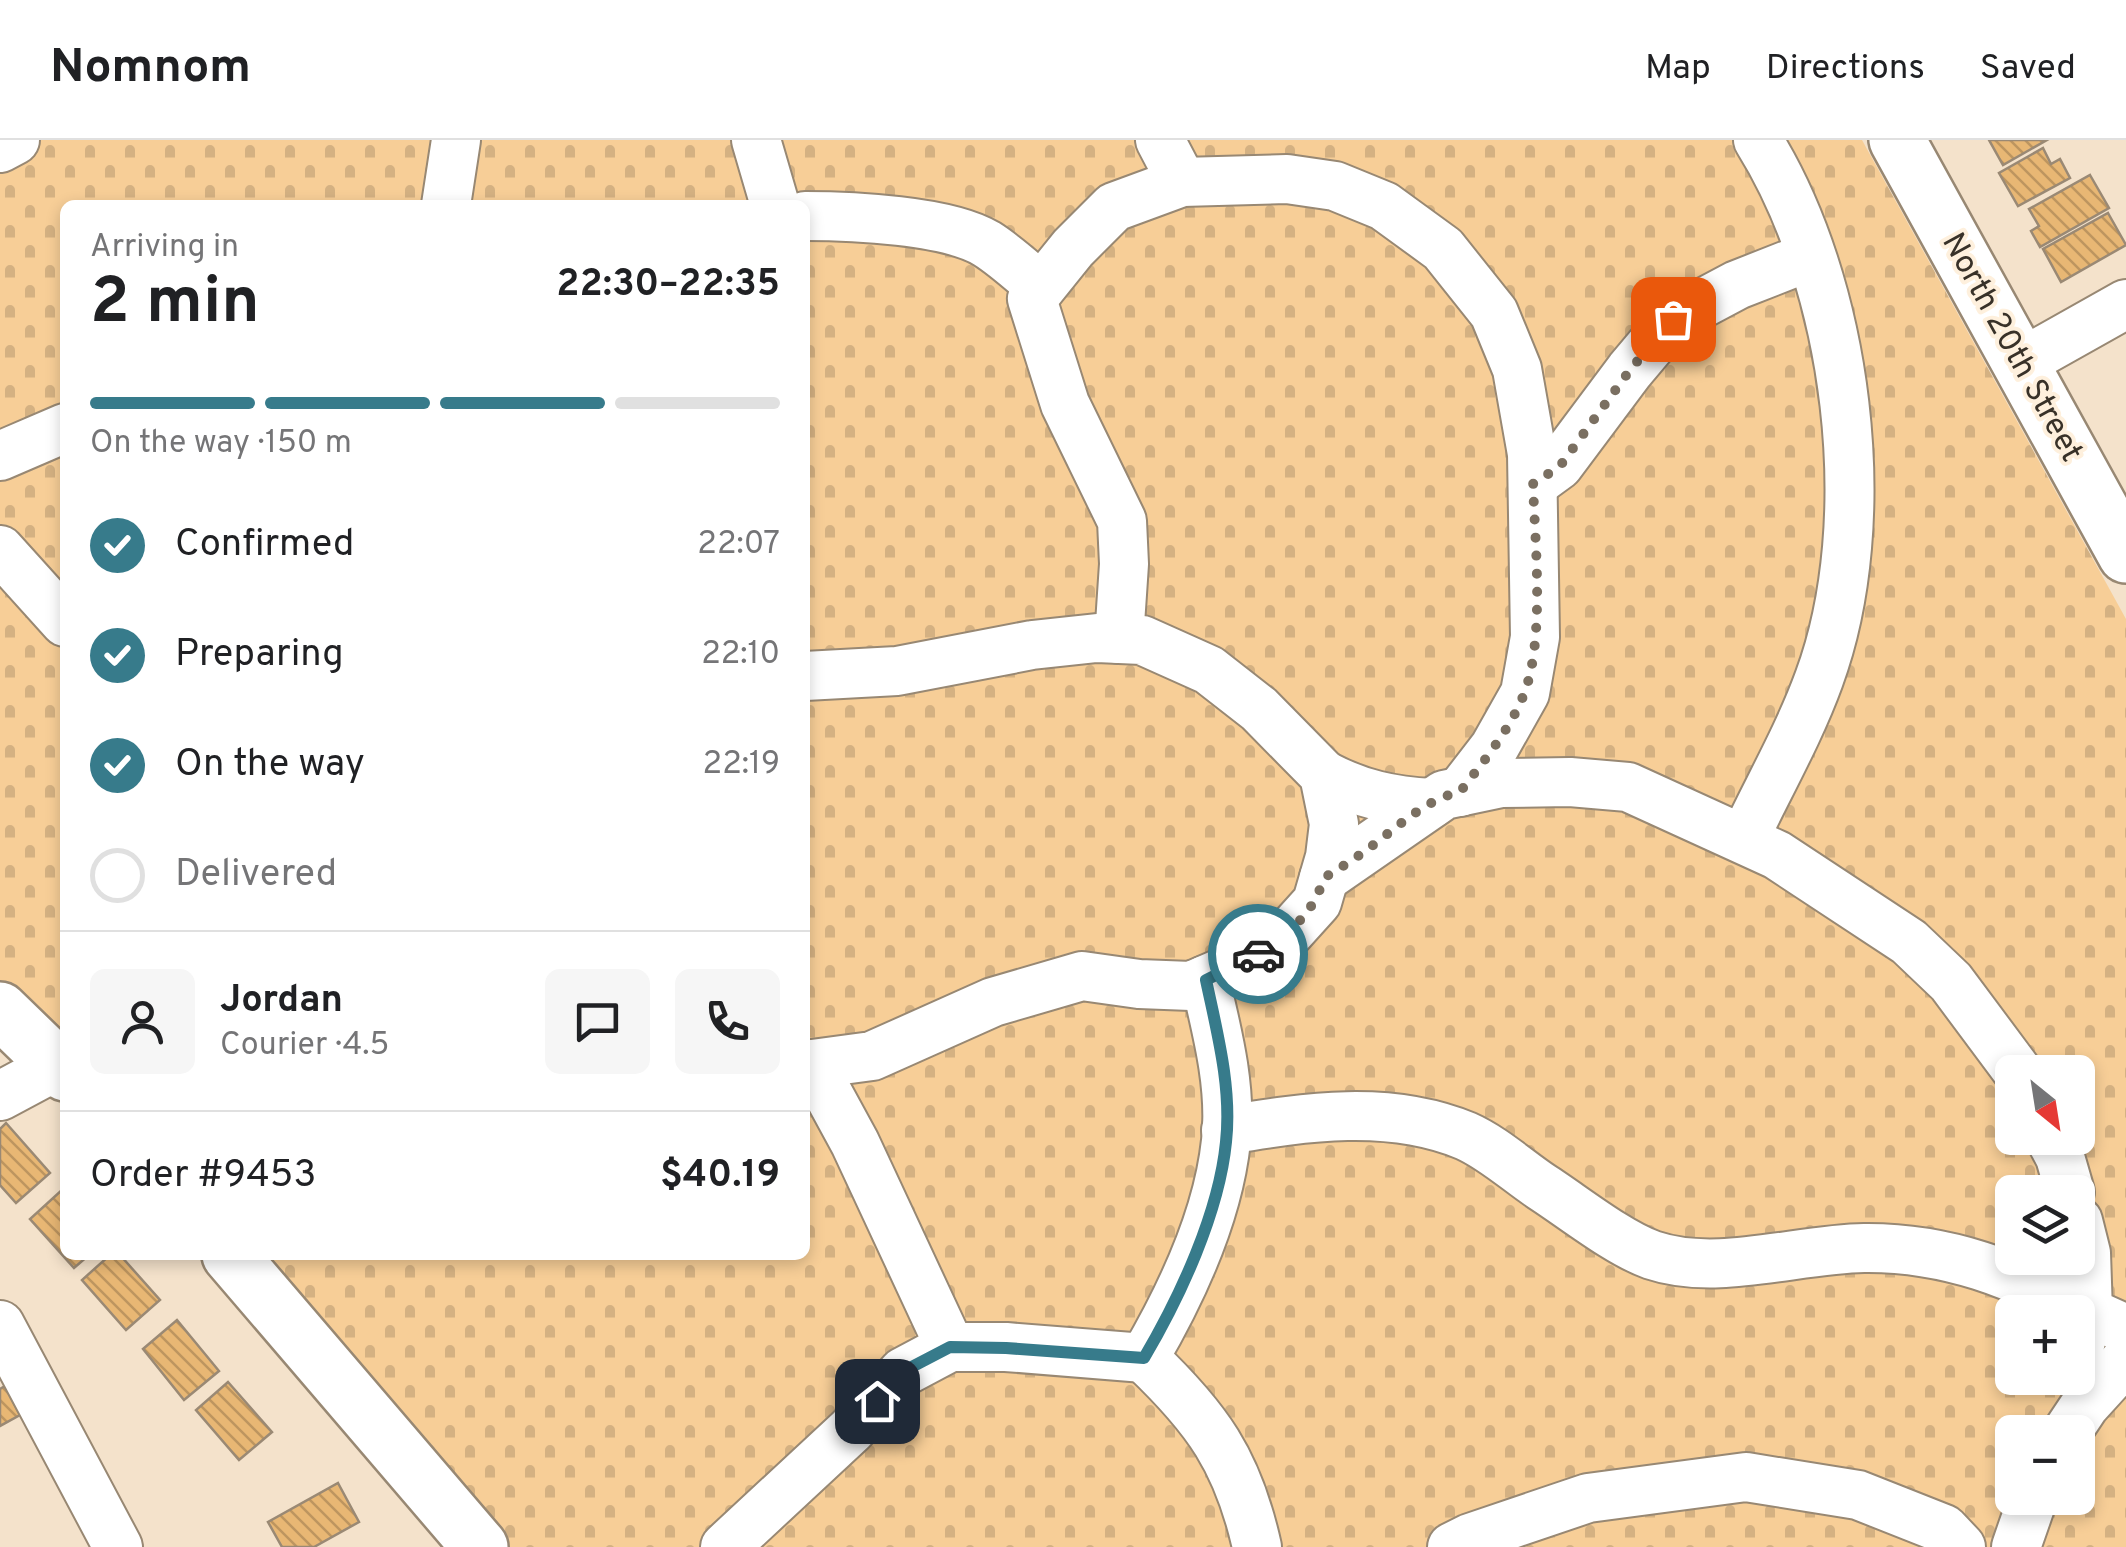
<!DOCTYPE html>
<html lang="en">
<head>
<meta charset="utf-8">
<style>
  body { margin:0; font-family:Overpass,sans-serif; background:#f6f6f6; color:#202124; height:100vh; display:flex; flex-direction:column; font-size:38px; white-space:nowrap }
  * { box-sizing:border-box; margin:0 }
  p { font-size:32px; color:#757577 }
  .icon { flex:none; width:55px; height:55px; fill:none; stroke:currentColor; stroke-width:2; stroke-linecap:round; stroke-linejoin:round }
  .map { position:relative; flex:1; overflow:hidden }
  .details { position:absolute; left:60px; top:60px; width:750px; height:1060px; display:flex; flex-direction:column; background:#fff; border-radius:15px; box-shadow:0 5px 15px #0003 }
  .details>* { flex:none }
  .needle { width:65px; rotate:150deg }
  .controls { position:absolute; left:1995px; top:915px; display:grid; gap:20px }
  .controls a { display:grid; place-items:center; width:100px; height:100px; border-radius:15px; background:#fff; box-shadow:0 5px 15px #0003; font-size:50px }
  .pin { position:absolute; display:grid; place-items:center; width:85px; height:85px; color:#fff; margin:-42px; border-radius:20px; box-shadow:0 5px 15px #0006 }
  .courier { position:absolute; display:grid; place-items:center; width:100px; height:100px; margin:-50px; border:8px solid #377b8b; border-radius:50%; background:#fff; color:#222; box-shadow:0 2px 12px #0007 }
  .overview em { font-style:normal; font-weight:700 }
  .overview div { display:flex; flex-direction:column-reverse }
  .overview { display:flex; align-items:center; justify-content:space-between; height:170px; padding:0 30px }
  h1 { font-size:65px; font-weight:700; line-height:75px }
  .bar { display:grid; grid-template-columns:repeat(4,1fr); gap:15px 10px; align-content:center; height:120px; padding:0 30px }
  .bar i { height:12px; border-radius:8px; background:#e0e0e0 }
  .bar .on { background:#377b8b }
  .bar p { grid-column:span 4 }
  .line { display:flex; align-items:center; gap:25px; padding:0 30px; border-top:2px solid #e0e0e0 }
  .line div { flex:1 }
  .round { display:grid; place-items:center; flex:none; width:105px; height:105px; border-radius:15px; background:#f6f6f6 }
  ol { padding:0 30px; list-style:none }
  li { display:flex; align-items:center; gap:30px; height:110px }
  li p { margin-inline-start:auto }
  li .icon { padding:10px; border-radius:50%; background:#377b8b; color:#fff; stroke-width:4 }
  li:last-child { color:#757577 }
  li i { width:55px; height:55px; border:5px solid #e0e0e0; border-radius:50% }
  header { display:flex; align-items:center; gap:60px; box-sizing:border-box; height:140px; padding:0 50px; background:#fff; border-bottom:2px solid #e0e0e0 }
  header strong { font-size:48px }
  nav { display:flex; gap:55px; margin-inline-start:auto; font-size:35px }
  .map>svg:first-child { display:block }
  .cemetery { fill:url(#cemetery-stones); fill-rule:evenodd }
  .building { fill:url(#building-back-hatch); stroke:#9a8974; stroke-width:2.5 }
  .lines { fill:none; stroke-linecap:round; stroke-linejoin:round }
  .minor-casing { stroke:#988873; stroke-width:52 }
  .major-casing { stroke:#988873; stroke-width:60 }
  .minor { stroke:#fff; stroke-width:48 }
  .major { stroke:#fff; stroke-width:55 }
  .done { stroke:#7a6f61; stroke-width:10; stroke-dasharray:0 18 }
  .route { stroke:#377b8b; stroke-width:12 }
  .labels { text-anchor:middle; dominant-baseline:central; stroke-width:8; stroke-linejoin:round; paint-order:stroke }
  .street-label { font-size:32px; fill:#383128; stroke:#fef0dd }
</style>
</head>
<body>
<header>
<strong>Nomnom</strong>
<nav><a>Map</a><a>Directions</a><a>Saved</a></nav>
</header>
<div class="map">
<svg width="2126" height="1407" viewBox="0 0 2126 1407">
  <defs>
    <pattern id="cemetery-stones" width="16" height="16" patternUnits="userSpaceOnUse" patternTransform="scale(2.5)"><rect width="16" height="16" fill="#f7ce97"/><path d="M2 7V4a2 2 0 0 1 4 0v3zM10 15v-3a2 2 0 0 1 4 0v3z" fill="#d4b182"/></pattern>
    <pattern id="building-back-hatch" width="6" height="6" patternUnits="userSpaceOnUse" patternTransform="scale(2.5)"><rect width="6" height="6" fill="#e8b774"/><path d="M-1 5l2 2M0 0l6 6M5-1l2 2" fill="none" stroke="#bd955f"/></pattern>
  </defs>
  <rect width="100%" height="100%" fill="#f4e2cb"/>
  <path class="cemetery" d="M0,0H1862L2126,479V1407H480L230,1115H805V65H65V933L0,870ZM2012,932H2078V998H2012ZM2012,1052H2078V1118H2012ZM2012,1172H2078V1238H2012ZM2012,1292H2078V1358H2012Z"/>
  <g class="building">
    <path d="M1989,0H2047L2003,25Z"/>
    <path d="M2043,8L2051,24L2060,19L2070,38L2018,66L1999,33Z"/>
    <path d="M2090,35L2109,68L2040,107L2031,91L2039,86L2029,69Z"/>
    <path d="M2108,73L2126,105L2061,142L2043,109Z"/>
    <path d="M6,983L50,1033L16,1063L0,1045V989Z"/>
    <path d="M63,1049L65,1115H89L74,1128L30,1079Z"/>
    <path d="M110,1115H120L160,1160L126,1190L82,1140Z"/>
    <path d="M177,1180L219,1231L184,1260L143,1209Z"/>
    <path d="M228,1242L272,1292L239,1320L196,1270Z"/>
    <path d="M5,1246L20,1275L0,1286V1249Z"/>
    <path d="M338,1343L359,1382L314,1407H282L268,1382Z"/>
  </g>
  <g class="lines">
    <defs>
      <g id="minor">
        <path d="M756,0L775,65"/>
        <path d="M1160,0L1182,42"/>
        <path d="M0,8L15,0"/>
        <path d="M446,65L456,0"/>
        <path d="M805,76C851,76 948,80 987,104C1006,116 1024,133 1041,147"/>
        <path d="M2019,224L2126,164"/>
        <path d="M0,316L65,288"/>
        <path d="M1533,344L1559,325L1630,230L1673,179L1737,145L1811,116"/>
        <path d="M0,410L65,482"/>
        <path d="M1119,499L1124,424L1122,381L1065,264L1032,159L1073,108L1114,67L1182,42L1287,39L1335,46L1384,66L1443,109L1494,173L1517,229L1532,314L1535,497L1525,553L1494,608L1460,652"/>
        <path d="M805,536L897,531L1032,505L1097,498L1142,500L1209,530L1259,569L1324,635L1334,684L1330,717L1317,762L1289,793L1242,824L1191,846L1139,844L1082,836L993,862L872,916L805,925"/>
        <path d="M1324,635C1360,654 1392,661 1432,663"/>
        <path d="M1744,699C1769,646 1799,594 1819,539C1878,379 1848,144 1758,0"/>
        <path d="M1324,738L1444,655L1501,643L1570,642L1628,647L1777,715L1909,802L1951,842L2018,932"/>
        <path d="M812,924L855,1003L950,1207H1006L1144,1218C1182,1153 1218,1077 1226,1001C1232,948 1217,891 1205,840"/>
        <path d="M0,956L58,925"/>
        <path d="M1226,990C1306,977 1389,964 1466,996C1493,1008 1518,1031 1542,1047C1573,1067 1618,1103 1652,1115C1717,1137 1797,1109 1864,1108C1949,1107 2014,1135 2088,1172L2078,1213"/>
        <path d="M2050,998L2060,1017L2070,1052"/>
        <path d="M2078,1081L2086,1113L2088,1172L2126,1189"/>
        <path d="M0,1185L118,1407"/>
        <path d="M1144,1218C1207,1278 1238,1321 1257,1407"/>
        <path d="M2067,1292L2085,1265L2126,1220"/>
        <path d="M725,1407L851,1290L903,1232L950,1207"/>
        <path d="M1452,1407L1470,1398L1588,1358L1746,1337L1858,1355L1944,1389L1961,1407"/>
        <path d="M2016,1407L2033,1358"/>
      </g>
      <g id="major">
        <path d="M1897,0L2126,415"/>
        <path d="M0,870L65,933"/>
        <path d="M230,1115L480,1407"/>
      </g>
    </defs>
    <use href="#minor" class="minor-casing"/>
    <use href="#major" class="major-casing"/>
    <use href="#minor" class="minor"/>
    <use href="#major" class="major"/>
  </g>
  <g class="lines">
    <path class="done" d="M1258,814C1290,792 1312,776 1324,738C1338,729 1352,721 1365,711C1395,690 1423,660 1460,652C1483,622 1510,590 1524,554C1545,500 1535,403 1533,344L1560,326L1630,230L1673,179"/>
    <path class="route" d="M877,1261L902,1232L950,1207L1006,1208L1144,1218C1180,1157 1219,1073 1226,1002C1232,948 1217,892 1206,840L1258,814"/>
  </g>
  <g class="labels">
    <g class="street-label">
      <text transform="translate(2011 208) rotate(61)">North 20th Street</text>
    </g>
  </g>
</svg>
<div class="controls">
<a><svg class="needle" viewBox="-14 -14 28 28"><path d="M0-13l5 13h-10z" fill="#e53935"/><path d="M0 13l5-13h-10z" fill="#757577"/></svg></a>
<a><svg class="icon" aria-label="layers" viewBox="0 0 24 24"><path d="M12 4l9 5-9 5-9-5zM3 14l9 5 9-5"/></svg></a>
<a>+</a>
<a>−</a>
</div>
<div class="pin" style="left:1673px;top:179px;background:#ea580c"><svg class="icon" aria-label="bag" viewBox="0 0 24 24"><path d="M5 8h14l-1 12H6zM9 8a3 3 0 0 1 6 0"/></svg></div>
<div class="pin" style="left:877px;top:1261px;background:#1f2937"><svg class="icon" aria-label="home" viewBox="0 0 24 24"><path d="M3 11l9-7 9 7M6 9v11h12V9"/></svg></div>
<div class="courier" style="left:1258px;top:814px"><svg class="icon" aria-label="car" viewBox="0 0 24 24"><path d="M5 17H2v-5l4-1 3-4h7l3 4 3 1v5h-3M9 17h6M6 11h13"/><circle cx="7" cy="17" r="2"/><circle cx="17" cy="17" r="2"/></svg></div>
<section class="details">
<div class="overview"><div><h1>2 min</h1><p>Arriving in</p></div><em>22:30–22:35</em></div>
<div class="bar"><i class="on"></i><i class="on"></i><i class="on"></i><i></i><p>On the way · 150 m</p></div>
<ol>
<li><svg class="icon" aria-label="check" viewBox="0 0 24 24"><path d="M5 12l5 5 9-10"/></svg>Confirmed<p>22:07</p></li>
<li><svg class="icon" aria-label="check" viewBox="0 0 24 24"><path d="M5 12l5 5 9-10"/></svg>Preparing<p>22:10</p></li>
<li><svg class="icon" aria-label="check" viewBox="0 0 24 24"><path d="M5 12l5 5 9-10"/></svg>On the way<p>22:19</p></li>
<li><i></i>Delivered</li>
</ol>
<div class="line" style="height:180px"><a class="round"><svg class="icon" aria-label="person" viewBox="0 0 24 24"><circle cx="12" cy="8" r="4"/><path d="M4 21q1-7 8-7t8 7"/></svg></a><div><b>Jordan</b><p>Courier · 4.5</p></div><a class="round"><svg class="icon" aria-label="chat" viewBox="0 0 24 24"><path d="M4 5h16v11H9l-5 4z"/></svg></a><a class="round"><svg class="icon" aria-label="phone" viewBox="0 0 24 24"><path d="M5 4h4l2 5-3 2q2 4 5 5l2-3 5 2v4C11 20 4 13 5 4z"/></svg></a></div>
<div class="line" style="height:130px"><div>Order #9453</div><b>$40.19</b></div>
</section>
</div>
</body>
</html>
